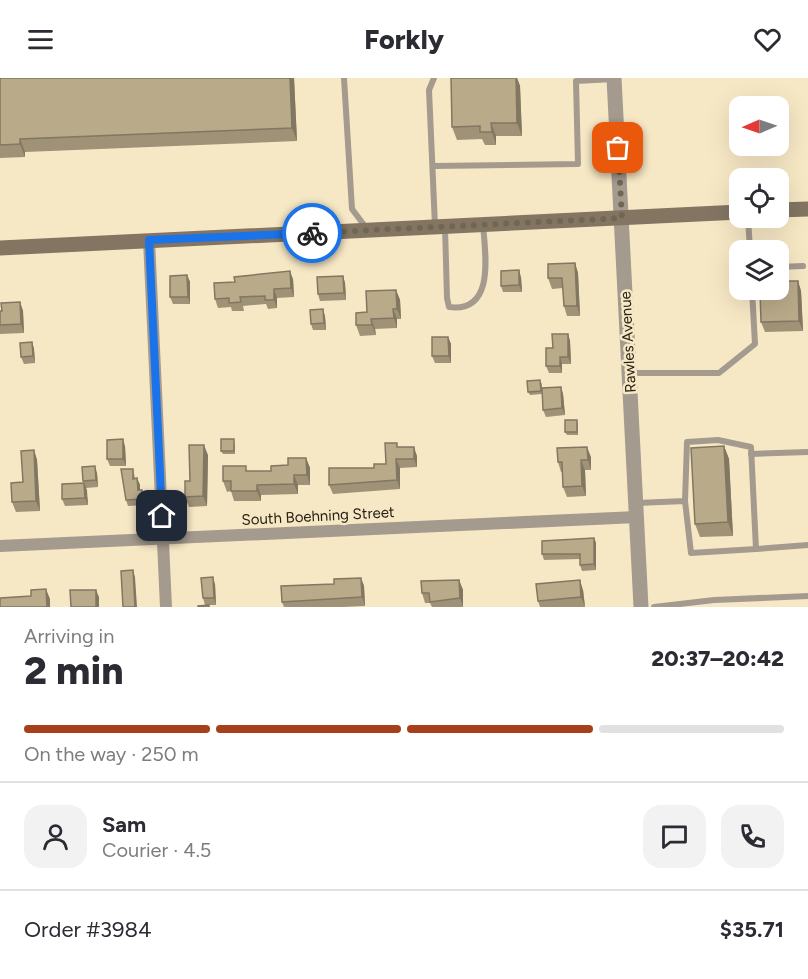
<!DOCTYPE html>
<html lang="en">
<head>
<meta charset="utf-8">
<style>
  body { margin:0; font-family:Figtree,sans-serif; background:#f2f2f3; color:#2b2b33; height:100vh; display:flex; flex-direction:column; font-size:22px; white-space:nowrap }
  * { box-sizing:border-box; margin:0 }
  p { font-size:20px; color:#7c7c81 }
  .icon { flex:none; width:33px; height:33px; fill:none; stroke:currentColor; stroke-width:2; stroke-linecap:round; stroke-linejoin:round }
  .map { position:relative; height:529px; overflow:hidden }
  .details { display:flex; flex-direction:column; background:#fff; flex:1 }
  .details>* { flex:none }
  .needle { width:39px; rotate:268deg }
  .controls { position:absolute; left:729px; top:18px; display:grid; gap:12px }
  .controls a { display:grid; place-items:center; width:60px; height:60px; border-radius:12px; background:#fff; box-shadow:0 6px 24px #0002; font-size:30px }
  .pin { position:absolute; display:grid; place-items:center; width:51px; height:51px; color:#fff; margin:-26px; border-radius:12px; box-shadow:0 3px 9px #0006 }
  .courier { position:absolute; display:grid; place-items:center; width:60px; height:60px; margin:-30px; border:4px solid #1a73e8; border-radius:50%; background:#fff; color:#222; box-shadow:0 2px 8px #0007 }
  .headline em { font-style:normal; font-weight:800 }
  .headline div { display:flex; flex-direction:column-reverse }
  .headline { display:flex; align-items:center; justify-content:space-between; height:102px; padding:0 24px }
  h1 { font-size:39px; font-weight:800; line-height:45px }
  .bar { display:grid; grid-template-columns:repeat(4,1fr); gap:9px 6px; align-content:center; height:72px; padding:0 24px }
  .bar i { height:8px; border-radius:4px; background:#e1e1e2 }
  .bar .on { background:#a63f1a }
  .bar p { grid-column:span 4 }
  .line { display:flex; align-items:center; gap:15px; padding:0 24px; border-top:2px solid #e1e1e2 }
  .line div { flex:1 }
  .round { display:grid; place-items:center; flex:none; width:63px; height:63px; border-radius:18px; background:#f2f2f3 }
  header { display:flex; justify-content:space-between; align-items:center; height:78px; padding:0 24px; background:#fff; font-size:27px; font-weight:800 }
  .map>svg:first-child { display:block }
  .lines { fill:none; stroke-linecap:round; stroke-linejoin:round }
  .service { stroke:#a59a8e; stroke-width:6 }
  .minor { stroke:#a59a8e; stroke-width:12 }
  .tertiary { stroke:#a59a8e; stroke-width:15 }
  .secondary { stroke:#837562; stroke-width:15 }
  .wall { fill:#9f9277 }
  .shaded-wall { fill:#827761 }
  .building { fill:#b9aa8a; stroke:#827761; stroke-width:1.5 }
  .done { stroke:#706753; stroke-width:6; stroke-dasharray:0 10.8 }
  .route { stroke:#1a73e8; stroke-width:8 }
  .labels { text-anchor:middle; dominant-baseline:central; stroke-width:5; stroke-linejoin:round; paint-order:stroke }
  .street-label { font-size:15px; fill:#272115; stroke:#f7e8c5 }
</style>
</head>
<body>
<header><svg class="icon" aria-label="menu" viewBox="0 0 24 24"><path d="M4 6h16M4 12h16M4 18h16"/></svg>Forkly<svg class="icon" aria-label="heart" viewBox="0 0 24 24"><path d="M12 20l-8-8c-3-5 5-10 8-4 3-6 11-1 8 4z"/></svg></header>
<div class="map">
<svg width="808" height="529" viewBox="0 0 808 529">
  <rect width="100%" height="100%" fill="#f7e8c5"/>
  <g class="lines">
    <g class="service">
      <path d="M344,0L352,131L367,151"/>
      <path d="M434,0L429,12L435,148"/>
      <path d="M433,88L578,86L576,3L614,1"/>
      <path d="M748,140L750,172"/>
      <path d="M445,149L447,220L449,229C496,235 485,175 483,146"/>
      <path d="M778,189L803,188"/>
      <path d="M630,295H719L755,266L752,212"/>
      <path d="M751,376L808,374"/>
      <path d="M637,425L685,423L691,475L756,471L751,369L718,362L687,364L685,423"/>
      <path d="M756,471L808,467"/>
      <path d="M654,529L714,522L808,518"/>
    </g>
    <g class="minor">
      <path d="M149,162L166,529"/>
      <path d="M0,468L637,439"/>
    </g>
    <path class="tertiary" d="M614,0L641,529"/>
    <g class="secondary">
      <path d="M778,132L808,131"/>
      <path d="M0,170L740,134"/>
    </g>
  </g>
  <g class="wall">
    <path d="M0,0H294L297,63L25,74V79L0,80Z"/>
    <path d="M451,0H517L520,8L522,58H496V67H485L482,61L457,62L452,49Z"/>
    <path d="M575,185L578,195L580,238H567L564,228L563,210L552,211L548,200Z"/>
    <path d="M187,197L190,204V226H173L170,219Z"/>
    <path d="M343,198L345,205L346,222L320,223L318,216Z"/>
    <path d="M521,199L522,214H503L501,208Z"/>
    <path d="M293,201L294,219L277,220V230L268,231L266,226L243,228L244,233H232L231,229L218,230L215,221Z"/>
    <path d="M798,203L801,213L803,253L765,254L761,244Z"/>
    <path d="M396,212L400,222L401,241H397V250L375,251L376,257L360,258L356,247L367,234Z"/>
    <path d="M20,224L23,233L24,255L0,256V233Z"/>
    <path d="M325,238L326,252H313L311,246Z"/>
    <path d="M568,256L570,263L571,286H562V295H549L546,288Z"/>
    <path d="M448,259L451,266V285H435L432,278Z"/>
    <path d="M32,264L34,271L35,285L24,286L21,279Z"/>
    <path d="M542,305V310L561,309L563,316L565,337L546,339L543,332L542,316L530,317L528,314Z"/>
    <path d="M577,342L578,346V357H567L565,354Z"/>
    <path d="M235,365V376H223L221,373Z"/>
    <path d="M125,368L126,388H110L107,381Z"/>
    <path d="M724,368L729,381L733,458L700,459L695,446Z"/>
    <path d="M398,369L417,378V389L400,390V411L333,416L329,407L386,386Z"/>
    <path d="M34,372L37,382L40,433L16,434L12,424L23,404Z"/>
    <path d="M208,377L207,428L189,429L185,419L190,403Z"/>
    <path d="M591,379V392H585L586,418L567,419L563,409L562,394H561L558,384Z"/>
    <path d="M306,380L310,390V407H298V416L261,417V423H234L231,413L227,414L223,403L248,393H271L288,387Z"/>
    <path d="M133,391L135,400H137L140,407V412H142L144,418L145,427L128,428L126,422Z"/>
    <path d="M97,395L98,409L86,410L88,427L65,428L62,421L84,405L83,403Z"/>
    <path d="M594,460L596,465V492L582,493L580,487V481L544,482L542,476Z"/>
    <path d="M361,500L364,508L365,528L343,529H284L282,524L334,506Z"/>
    <path d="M459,502L463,512V529H432L430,525H425L422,515Z"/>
    <path d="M215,506L216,527H205L203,520Z"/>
    <path d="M583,512L585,529H540L538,523Z"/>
  </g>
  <g class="shaded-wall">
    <path d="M290,0H294L297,63L292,50Z"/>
    <path d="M516,0H517L520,8L522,58L517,45Z"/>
    <path d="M491,45L496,58V67L492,54Z"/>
    <path d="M20,61L25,74V79L20,66Z"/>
    <path d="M575,185L578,195L580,238L577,228Z"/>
    <path d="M519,192L521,199L522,214L519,207Z"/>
    <path d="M290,193L293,201L294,219L291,210Z"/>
    <path d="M187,197L190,204V226L188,219Z"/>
    <path d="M343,198L345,205L346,222L344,215Z"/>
    <path d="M798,203L801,213L803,253L799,243Z"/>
    <path d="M274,211L277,220V230L274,222Z"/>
    <path d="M396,212L400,222L401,241L397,231Z"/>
    <path d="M20,224L23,233L24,255L21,246Z"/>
    <path d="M323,231L325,238L326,252L324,245Z"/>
    <path d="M393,231L397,241V250L394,240Z"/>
    <path d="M371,241L375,251L376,257L372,247Z"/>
    <path d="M568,256L570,263L571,286L568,279Z"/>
    <path d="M448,259L451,266V285L449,278Z"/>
    <path d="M32,264L34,271L35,285L33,278Z"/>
    <path d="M560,279L562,286V295L560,288Z"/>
    <path d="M561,309L563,316L565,337L562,330Z"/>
    <path d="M123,361L125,368L126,388L123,381Z"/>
    <path d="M204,367L208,377L207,428L203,418Z"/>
    <path d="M724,368L729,381L733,458L728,444Z"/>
    <path d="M414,369L417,378V389L414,381Z"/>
    <path d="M587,369L591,379V392L588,382Z"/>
    <path d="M34,372L37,382L40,433L36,423Z"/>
    <path d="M306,380L310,390V407L307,397Z"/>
    <path d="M396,381L400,390V411L397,402Z"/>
    <path d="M581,382L585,392L586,418L582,408Z"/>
    <path d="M95,388L97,395L98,409L96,402Z"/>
    <path d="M294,397L298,407V416L294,406Z"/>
    <path d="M137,400L140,407V419L138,412Z"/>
    <path d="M84,405L87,412L88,427L85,420Z"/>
    <path d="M257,407L261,417V423L257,413Z"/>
    <path d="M142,412L144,418L145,427L142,421Z"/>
    <path d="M594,460L596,465V492L594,486Z"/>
    <path d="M133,492L135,499L137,529H135Z"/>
    <path d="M213,499L215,506L216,527L214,520Z"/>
    <path d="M361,500L364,508L365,528L362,519Z"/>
    <path d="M459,502L463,512V529L460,520Z"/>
    <path d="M580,502L583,512L585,529L581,519Z"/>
    <path d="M46,511L50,521V529H47Z"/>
    <path d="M96,512L99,519V529H96Z"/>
  </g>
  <g class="building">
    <path d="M0,0H290L292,50L20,61V66L0,67Z"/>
    <path d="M451,0H516L517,45H491L492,54H480V48L452,49Z"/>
    <path d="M575,185L577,228H564L562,200H548V186Z"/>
    <path d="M519,192V207L501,208V193Z"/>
    <path d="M290,193L291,210L274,211V222H265V218L240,219L241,224L229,225V220L215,221L214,205L235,204L234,199Z"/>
    <path d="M187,197L188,219H170V198Z"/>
    <path d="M343,198L344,215L318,216L317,199Z"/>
    <path d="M778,203H798L799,243L761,244L760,212H778Z"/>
    <path d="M396,212L397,231H393L394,240L371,241L372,247H356V235L367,234L366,213Z"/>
    <path d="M20,224L21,246L0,247V233H2L1,225Z"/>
    <path d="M323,231L324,245L311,246L310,232Z"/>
    <path d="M552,256H568V279H560V288H546V270H553Z"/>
    <path d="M432,259H448L449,278H432Z"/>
    <path d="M32,264L33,278L21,279L20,265Z"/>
    <path d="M540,302L541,313L528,314L527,303Z"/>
    <path d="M561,309L562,330L543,332L542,310Z"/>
    <rect x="565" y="342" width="12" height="12"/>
    <path d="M123,361V381H107V362Z"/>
    <rect x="221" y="361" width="13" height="12"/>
    <path d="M385,365H397V369H414V381H396L397,402L329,407V390H374V386H386Z"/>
    <path d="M189,367H204L203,418L185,419V403H190Z"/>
    <path d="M724,368L728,444L695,446L691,370Z"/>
    <path d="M587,369L588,382H581L582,408L563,409L562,384H558L557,370Z"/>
    <path d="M34,372L36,423L12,424L11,405L23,404L21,373Z"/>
    <path d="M288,380H306L307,397H294V406L257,407V413H231V403H223V388H246V393H271V388L288,387Z"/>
    <path d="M95,388L96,402L83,403L82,389Z"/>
    <path d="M121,391H133V401L137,400L138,412H142V421L126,422Z"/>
    <path d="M84,405L85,420L62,421V406Z"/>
    <path d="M594,460V486L580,487V476H542V463Z"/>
    <path d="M133,492L135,529H123L121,493Z"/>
    <path d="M213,499L214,520H203L201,500Z"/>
    <path d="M361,500L362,519L282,524L281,508L334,506V501Z"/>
    <path d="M459,502L460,520L430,524L429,515H422L421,503Z"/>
    <path d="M580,502L581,519L538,523L536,506Z"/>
    <path d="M46,511L47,529H0V520L31,518V512Z"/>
    <path d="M70,512H96V529H71Z"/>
    <path d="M209,527V529H198V528Z"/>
  </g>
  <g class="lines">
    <path class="done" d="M312,155L622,140L618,70"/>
    <path class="route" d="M162,438L149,162L312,155"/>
  </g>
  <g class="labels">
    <g class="street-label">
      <text transform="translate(628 264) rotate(-93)">Rawles Avenue</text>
      <text transform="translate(318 438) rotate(-3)">South Boehning Street</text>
    </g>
  </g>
</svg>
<div class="controls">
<a><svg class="needle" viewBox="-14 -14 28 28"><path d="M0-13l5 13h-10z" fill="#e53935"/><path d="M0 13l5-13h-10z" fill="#7c7c81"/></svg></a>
<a><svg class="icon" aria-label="locate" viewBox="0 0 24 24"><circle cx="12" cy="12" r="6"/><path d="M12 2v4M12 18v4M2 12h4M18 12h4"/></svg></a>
<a><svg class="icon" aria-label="layers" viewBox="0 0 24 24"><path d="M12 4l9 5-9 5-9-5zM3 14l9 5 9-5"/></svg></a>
</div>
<div class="pin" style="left:618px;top:70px;background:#ea580c"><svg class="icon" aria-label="bag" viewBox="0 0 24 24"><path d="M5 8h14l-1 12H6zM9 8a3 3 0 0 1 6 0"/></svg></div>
<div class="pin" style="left:162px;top:438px;background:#1f2937"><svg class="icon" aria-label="home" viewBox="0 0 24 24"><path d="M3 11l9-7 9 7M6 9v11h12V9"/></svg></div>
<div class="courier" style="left:312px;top:155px"><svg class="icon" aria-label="bike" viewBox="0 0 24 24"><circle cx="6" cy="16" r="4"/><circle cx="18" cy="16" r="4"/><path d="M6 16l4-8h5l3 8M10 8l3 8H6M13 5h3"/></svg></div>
</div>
<section class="details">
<div class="headline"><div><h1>2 min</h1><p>Arriving in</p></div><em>20:37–20:42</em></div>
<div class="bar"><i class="on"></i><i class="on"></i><i class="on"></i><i></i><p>On the way · 250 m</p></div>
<div class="line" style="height:108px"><a class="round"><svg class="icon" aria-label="person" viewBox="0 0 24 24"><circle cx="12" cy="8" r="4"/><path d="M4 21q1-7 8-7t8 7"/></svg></a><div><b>Sam</b><p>Courier · 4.5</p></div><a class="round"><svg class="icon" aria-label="chat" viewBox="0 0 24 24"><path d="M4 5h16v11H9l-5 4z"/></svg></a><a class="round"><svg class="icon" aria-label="phone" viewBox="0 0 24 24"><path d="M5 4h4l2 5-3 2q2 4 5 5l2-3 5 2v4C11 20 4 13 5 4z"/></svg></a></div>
<div class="line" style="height:78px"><div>Order #3984</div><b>$35.71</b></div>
</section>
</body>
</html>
